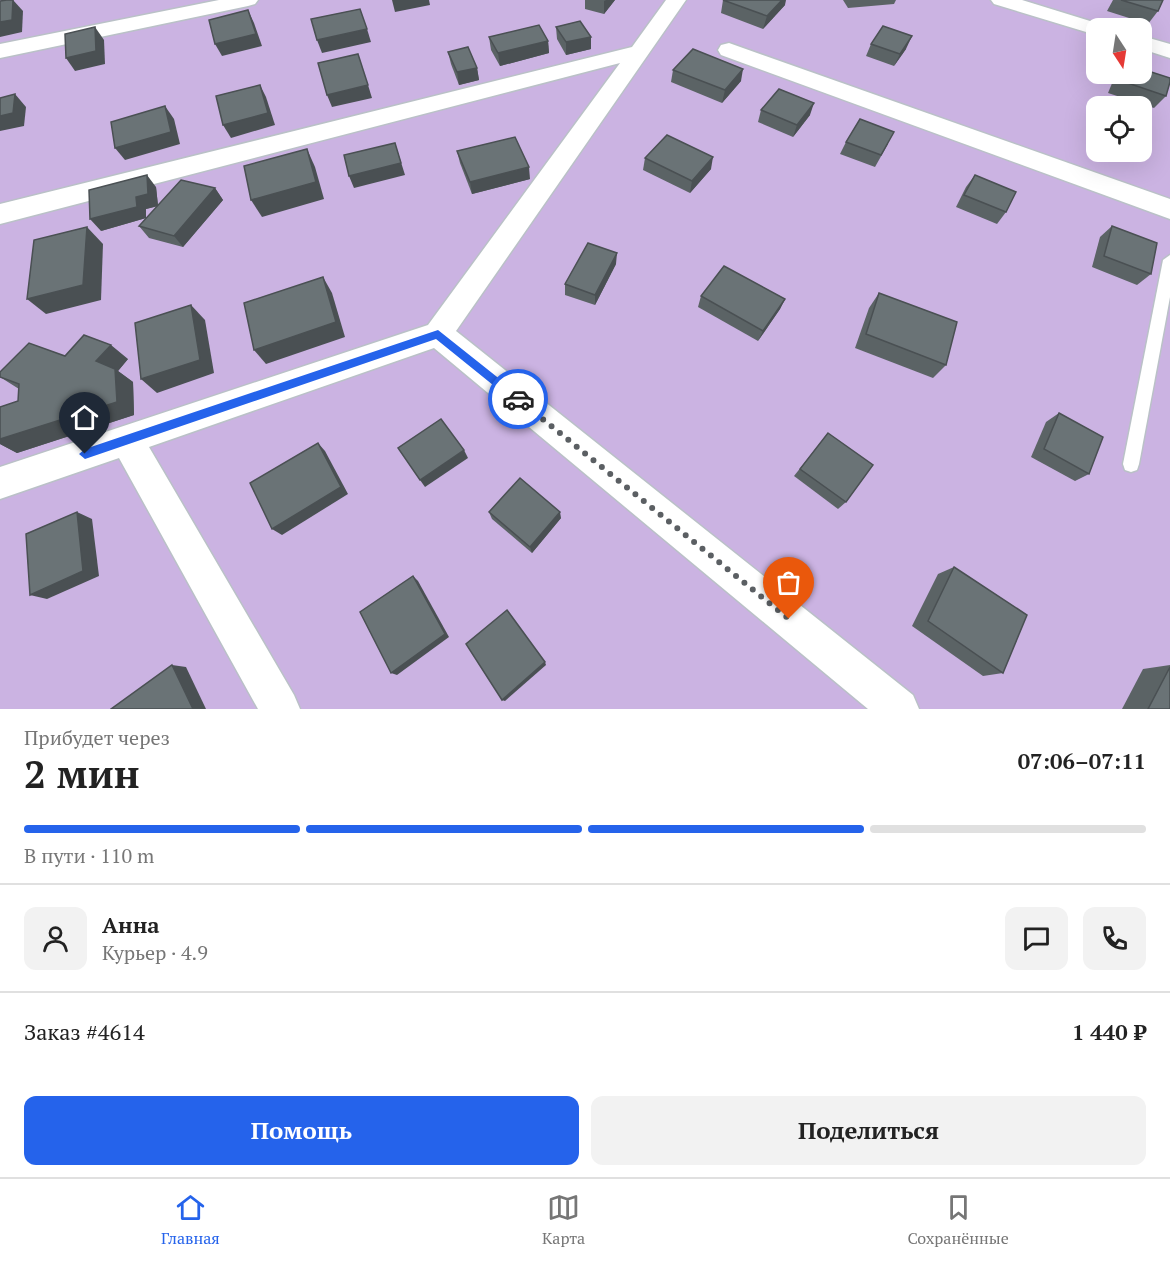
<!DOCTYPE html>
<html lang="ru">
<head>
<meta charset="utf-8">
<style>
  body { margin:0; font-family:"PT Serif",serif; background:#f2f2f2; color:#222; height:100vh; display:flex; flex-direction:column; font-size:22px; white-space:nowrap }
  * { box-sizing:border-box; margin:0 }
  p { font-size:20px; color:#767676 }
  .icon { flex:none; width:33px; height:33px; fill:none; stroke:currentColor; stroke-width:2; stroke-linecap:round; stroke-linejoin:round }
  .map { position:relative; height:709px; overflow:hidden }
  .sheet { display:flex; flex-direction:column; background:#fff; flex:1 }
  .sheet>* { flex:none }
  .needle { width:39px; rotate:168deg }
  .fabs { position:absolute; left:1086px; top:18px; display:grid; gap:12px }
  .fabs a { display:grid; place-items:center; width:66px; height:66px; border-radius:12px; background:#fff; box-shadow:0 6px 24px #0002; font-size:30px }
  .pin { position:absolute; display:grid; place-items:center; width:51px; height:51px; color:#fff; margin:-62px -26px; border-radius:50% 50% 50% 0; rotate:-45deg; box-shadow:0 0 6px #0007 }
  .pin .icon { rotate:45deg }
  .courier { position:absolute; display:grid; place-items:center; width:60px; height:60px; margin:-30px; border:4px solid #2563eb; border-radius:50%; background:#fff; color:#222; box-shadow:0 2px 8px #0007 }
  .headline em { font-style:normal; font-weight:700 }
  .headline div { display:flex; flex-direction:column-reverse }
  .headline { display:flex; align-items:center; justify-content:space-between; height:102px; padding:0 24px }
  h1 { font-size:39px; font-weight:700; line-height:45px }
  .bar { display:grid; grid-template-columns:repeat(4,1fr); gap:9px 6px; align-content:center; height:72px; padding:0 24px }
  .bar i { height:8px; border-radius:4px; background:#e0e0e0 }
  .bar .active { background:#2563eb }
  .bar p { grid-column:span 4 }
  .line { display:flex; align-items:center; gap:15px; padding:0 24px; border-top:2px solid #e0e0e0 }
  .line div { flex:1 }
  .round { display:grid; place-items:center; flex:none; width:63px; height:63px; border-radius:12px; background:#f2f2f2 }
  .primary-button { display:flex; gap:12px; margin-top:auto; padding:12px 24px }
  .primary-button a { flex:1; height:69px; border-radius:12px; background:#2563eb; color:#fff; font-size:24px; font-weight:700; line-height:69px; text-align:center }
  .primary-button a+a { background:#f2f2f2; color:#222 }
  .menu { display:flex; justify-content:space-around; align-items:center; height:84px; border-top:2px solid #e0e0e0; background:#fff; font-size:16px; color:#767676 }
  .menu a { display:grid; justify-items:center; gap:3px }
  .menu .active { color:#2563eb }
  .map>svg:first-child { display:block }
  .forest { fill:#cbb3e2; fill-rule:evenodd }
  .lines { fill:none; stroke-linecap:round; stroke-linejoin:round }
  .lane-casing { stroke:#bac1c7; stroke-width:3 }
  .street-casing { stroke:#bac1c7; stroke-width:3 }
  .lane { fill:#fff; fill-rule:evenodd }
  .street { fill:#fff; fill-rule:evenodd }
  .wall { fill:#5b6365; fill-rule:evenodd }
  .shaded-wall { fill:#4a5053 }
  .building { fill:#6a7376; stroke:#4a5053; stroke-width:1.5 }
  .route { fill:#2563eb }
  .done { stroke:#5b5f63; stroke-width:6; stroke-dasharray:0 10.8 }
</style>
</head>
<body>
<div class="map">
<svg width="1170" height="709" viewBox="0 0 1170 709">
  <rect width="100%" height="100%" fill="#ebf2f9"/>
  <path class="forest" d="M0,0H1170V709H0ZM1096,28H1142V74H1096ZM1096,106H1142V152H1096Z"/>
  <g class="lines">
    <defs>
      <path id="lane" d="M1170,255V297L1139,464L1137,470L1131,472L1125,470L1123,464L1163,260Z"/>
      <g id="street">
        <path d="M219,0H258L255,4L248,6L0,58V44Z"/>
        <path d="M666,0H686L456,331L913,695L919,709H868L434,348L149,447L294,695L300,709H258L119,458L0,499V467L428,325L620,63L0,224V204L632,47Z"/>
        <path d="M991,0H1022L1103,25L1106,28H1096V35L994,4Z"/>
        <path d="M1142,36L1170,44V58L1142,49Z"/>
        <path d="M729,43L1170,199V219L721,55L718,50L721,45Z"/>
      </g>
    </defs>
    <use href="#lane" class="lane-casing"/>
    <use href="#street" class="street-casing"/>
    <use href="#lane" class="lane"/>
    <use href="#street" class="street"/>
  </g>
  <g class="wall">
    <path d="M585,0H615L604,14L585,9Z"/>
    <path d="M723,0L785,5L763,29L721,13Z"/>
    <path d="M843,0H896L894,4L848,8Z"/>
    <path d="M1113,0H1163L1158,11L1148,24L1107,11Z"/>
    <path d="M556,27L591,37V49L566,55L557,39Z"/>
    <path d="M489,37L548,41L549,53L500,66L491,50Z"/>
    <path d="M871,44L906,49L894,66L866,56Z"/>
    <path d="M448,52L477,68L479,80L459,85L451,64Z"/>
    <path d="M673,70L741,81L722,103L671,82Z"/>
    <path d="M1117,74H1142L1166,96L1154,108L1108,93L1115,76Z"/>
    <path d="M1113,98L1141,106H1106Z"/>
    <path d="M761,110L810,115L793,137L758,122Z"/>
    <path d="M846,142L888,144L875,167L840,154Z"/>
    <path d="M457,151L530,179L472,194L460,163Z"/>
    <path d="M645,158L711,169L690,193L643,170Z"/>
    <path d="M975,175L1006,212L997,224L956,207L966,187Z"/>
    <path d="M156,187L158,205L215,188L223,200L183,247L149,238L139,226L146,218L101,231ZM158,206L146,218V209Z"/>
    <path d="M1112,226L1151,274L1137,285L1092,267L1100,237Z"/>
    <path d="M616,264L595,305L565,295V284Z"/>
    <path d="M879,293L946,365L933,378L855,348L869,308Z"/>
    <path d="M701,296L785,299L780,309L758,341L698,307Z"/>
    <path d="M65,356L128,359L118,371L133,382L134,415L17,453L0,444V407L18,401L19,389L0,377V372Z"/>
    <path d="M1059,413L1089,474L1075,481L1031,457L1046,422Z"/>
    <path d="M828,433L846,502L838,509L794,476Z"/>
    <path d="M489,512L561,518L532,553L492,519Z"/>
    <path d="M954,567L1003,673L983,676L912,626L938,574Z"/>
    <path d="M1170,665V709H1122L1143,669Z"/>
  </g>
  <g class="shaded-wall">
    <path d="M13,0L23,11L22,32L0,37V22Z"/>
    <path d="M392,0H429L430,5L395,12Z"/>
    <path d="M606,0H615L604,14V1Z"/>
    <path d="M782,0H786L785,5L763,29L767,16Z"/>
    <path d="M248,10L254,23L262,46L222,56L215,44Z"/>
    <path d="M95,27L104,40L105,64L75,71L66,58Z"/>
    <path d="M367,29L371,42L322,53L317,40Z"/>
    <path d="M912,36L906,49L894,66L900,54Z"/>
    <path d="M591,37V49L566,55V42Z"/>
    <path d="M548,41L549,53L500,66L498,53Z"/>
    <path d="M477,68L479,80L459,85L457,72Z"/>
    <path d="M743,69L741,81L722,103L725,90Z"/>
    <path d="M260,85L266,97L275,125L231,138L223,125Z"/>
    <path d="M368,85L372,98L332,107L327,95Z"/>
    <path d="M15,94L26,107L24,126L0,131V116Z"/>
    <path d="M814,103L810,115L793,137L797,125Z"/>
    <path d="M165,106L174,119L180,144L125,160L115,148Z"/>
    <path d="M395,143L405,175L354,188L349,176Z"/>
    <path d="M307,149L315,167L324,199L262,217L251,200Z"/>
    <path d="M713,157L711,169L690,193L692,181Z"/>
    <path d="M529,167L530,179L472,194L470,182Z"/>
    <path d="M147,175L156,187L158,206L146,209V218L101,231L90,219L136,197Z"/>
    <path d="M215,188L223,200L183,247L174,236Z"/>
    <path d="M87,227L103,244L101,300L46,314L27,299Z"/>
    <path d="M617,253L616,264L595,305V295Z"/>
    <path d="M323,277L332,293L345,337L266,364L254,350Z"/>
    <path d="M785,299L780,309L758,341L763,331Z"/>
    <path d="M191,305L205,320L214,373L157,393L141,379Z"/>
    <path d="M111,345L128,359L118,371L133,382L134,415L17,453L0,444V439L96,361Z"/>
    <path d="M318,443L325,451L348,494L282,535L272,529Z"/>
    <path d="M464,450L468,458L425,487L420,480Z"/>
    <path d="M77,512L92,519L99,576L47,599L30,595Z"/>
    <path d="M560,512L561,518L532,553L530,547Z"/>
    <path d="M413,576L418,581L449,637L397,675L391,673Z"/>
    <path d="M545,662L546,665L505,701L502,700Z"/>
    <path d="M172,665L186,667L206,709H193Z"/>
  </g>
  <g class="building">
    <path d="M7,0H13L12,20L0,22V1Z"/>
    <path d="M723,0H782L767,16Z"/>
    <path d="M1121,0H1163L1158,11Z"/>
    <path d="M360,9L367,29L317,40L311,19Z"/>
    <path d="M248,10L256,34L215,44L209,20Z"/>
    <path d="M580,21L591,37L566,42L556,27Z"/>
    <path d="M539,25L548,41L498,53L489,37Z"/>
    <path d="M883,26L912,36L900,54L871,44Z"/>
    <path d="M95,27L96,51L66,58L65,34Z"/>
    <path d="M468,47L477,68L457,72L448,52Z"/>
    <path d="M693,49L743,69L725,90L673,70Z"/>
    <path d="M358,54L368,85L327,95L318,63Z"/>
    <path d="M1142,69L1170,78V82L1166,96L1119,80L1121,74H1142Z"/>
    <path d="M260,85L268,113L223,125L216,96Z"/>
    <path d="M779,89L814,103L797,125L761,110Z"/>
    <path d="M15,94L13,113L0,116V98Z"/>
    <path d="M1113,98L1141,106H1111Z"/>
    <path d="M165,106L171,132L115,148L111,122Z"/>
    <path d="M1142,107L1151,110L1145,132L1142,131Z"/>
    <path d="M860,119L894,132L881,155L846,142Z"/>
    <path d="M667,135L713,157L692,181L645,158Z"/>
    <path d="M515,137L529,167L470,182L457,151Z"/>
    <path d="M395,143L401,163L349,176L344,155Z"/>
    <path d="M307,149L316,182L251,200L244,166Z"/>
    <path d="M147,175L148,194L136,197L137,207L90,219L89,190Z"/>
    <path d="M975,175L1016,192L1006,212L964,195Z"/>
    <path d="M181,180L215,188L174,236L139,226Z"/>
    <path d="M1112,226L1157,243L1151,274L1104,256Z"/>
    <path d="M87,227L83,285L27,299L34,240Z"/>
    <path d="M588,243L617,253L595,295L565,284Z"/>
    <path d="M724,266L785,299L763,331L701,296Z"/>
    <path d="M323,277L336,322L254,350L244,303Z"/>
    <path d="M879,293L957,322L946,365L866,334Z"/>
    <path d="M191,305L200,360L141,379L135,323Z"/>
    <path d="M84,335L111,345L96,361L115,369L117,402L0,439V407L18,401L19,384L0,377V372L29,343L65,356Z"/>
    <path d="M1059,413L1103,437L1089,474L1044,449Z"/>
    <path d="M441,419L464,450L420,480L398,448Z"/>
    <path d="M828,433L873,465L846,502L800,469Z"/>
    <path d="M318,443L341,487L272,529L250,483Z"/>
    <path d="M520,478L560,512L530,547L489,512Z"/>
    <path d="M77,512L83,571L30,595L26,534Z"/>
    <path d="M954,567L1027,615L1003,673L928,621Z"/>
    <path d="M413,576L445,634L391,673L360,612Z"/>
    <path d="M507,610L545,662L502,700L466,644Z"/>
    <path d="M172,665L193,709H111Z"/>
    <path d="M1170,667V709H1148Z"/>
  </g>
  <path class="route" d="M438,330L521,396V402H514L436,339L85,459L79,454L85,449Z"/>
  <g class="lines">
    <path class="done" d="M518,399L789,619"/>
  </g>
</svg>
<div class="fabs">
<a><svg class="needle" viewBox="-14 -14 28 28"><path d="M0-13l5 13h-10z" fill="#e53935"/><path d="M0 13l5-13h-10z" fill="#767676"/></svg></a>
<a><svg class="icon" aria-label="locate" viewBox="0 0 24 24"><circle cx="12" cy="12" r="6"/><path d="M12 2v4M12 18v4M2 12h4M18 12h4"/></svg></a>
</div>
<div class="pin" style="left:789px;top:619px;background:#ea580c"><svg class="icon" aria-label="bag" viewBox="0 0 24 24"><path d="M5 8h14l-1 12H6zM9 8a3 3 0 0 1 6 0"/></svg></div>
<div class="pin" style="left:85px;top:454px;background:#1f2937"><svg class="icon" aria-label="home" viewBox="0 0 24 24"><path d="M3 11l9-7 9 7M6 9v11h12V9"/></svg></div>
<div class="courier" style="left:518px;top:399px"><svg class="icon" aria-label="car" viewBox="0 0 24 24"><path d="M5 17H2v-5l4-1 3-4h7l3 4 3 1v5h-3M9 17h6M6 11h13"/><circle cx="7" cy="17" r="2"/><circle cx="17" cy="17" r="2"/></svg></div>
</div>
<section class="sheet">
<div class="headline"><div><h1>2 мин</h1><p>Прибудет через</p></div><em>07:06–07:11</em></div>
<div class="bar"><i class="active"></i><i class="active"></i><i class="active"></i><i></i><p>В пути · 110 m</p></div>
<div class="line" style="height:108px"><a class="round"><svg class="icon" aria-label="person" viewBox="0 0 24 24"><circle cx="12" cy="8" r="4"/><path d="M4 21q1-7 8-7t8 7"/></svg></a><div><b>Анна</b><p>Курьер · 4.9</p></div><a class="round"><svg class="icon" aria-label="chat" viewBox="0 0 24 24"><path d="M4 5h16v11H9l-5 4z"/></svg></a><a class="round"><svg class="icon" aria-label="phone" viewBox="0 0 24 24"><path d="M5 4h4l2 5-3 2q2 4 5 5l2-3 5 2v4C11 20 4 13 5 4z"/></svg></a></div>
<div class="line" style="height:78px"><div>Заказ #4614</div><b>1 440 ₽</b></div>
<div class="primary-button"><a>Помощь</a><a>Поделиться</a></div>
</section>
<nav class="menu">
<a class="active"><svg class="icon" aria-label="home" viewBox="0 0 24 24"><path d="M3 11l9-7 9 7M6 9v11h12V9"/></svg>Главная</a>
<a><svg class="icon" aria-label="map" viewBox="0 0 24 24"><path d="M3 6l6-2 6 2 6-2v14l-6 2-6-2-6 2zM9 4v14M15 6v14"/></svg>Карта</a>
<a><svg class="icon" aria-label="saved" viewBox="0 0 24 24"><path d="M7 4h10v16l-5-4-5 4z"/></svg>Сохранённые</a>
</nav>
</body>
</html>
